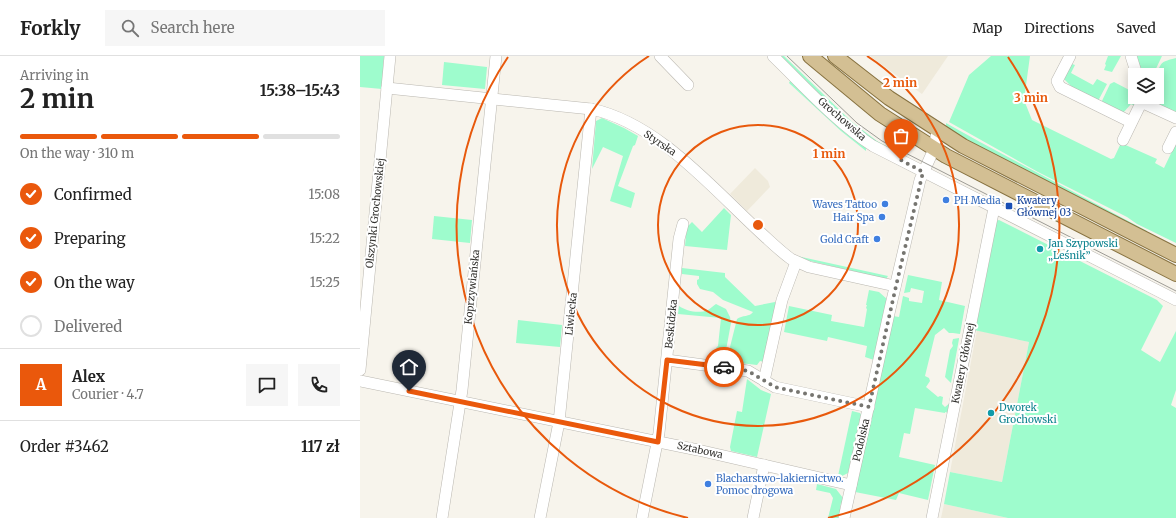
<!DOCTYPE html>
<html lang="en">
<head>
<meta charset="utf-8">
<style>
  body { margin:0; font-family:Merriweather,serif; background:#f6f6f6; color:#222; height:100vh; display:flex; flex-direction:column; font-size:15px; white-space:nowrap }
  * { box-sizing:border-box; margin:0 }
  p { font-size:13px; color:#767676 }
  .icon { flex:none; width:22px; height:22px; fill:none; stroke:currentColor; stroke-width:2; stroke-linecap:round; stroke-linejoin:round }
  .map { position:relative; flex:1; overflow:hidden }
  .sheet { display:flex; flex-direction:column; background:#fff; width:360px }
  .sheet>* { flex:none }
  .tools { position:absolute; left:768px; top:12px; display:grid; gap:8px }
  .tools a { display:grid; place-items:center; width:36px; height:36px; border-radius:0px; background:#fff; box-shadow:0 2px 10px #0003; font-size:20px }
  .pin { position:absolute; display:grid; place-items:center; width:34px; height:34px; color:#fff; margin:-41px -17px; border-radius:50% 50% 50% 0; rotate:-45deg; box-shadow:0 0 4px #0007 }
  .pin .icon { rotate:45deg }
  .courier { position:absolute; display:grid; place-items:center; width:40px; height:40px; margin:-20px; border:3px solid #ea580c; border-radius:50%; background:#fff; color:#222; box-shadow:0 1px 5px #0007 }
  .summary em { font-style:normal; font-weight:700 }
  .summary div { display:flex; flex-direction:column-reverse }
  .summary { display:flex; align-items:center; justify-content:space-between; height:68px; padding:0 20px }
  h1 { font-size:26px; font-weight:700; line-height:30px }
  .bar { display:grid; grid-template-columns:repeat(4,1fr); gap:6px 4px; align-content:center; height:48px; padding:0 20px }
  .bar i { height:5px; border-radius:3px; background:#e0e0e0 }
  .bar .current { background:#ea580c }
  .bar p { grid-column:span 4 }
  .line { display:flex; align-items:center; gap:10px; padding:0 20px; border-top:1px solid #e0e0e0 }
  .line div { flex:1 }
  .round { display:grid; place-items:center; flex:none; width:42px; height:42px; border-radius:0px; background:#f6f6f6 }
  ol { padding:0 20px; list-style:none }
  li { display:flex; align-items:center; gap:12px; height:44px }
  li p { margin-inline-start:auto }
  li .icon { padding:4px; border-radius:50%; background:#ea580c; color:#fff; stroke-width:4 }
  li:last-child { color:#767676 }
  li i { width:22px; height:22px; border:2px solid #e0e0e0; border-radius:50% }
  header { display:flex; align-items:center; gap:24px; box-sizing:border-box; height:56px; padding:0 20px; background:#fff; border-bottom:1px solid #e0e0e0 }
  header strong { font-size:19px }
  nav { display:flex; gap:22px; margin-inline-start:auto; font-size:14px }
  .search { width:280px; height:36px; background:#f6f6f6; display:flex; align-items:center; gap:10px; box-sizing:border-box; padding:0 14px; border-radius:0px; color:#767676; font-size:15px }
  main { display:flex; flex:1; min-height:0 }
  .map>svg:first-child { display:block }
  .built { fill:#efeadb }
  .green { fill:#9efccd }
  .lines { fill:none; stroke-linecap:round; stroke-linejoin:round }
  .minor-casing { stroke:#bab7b0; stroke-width:12 }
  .major-casing { stroke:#877240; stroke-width:16 }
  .minor { stroke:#fff; stroke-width:11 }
  .major { stroke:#d3bf93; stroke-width:14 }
  .tram { stroke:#9d9b95; stroke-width:1 }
  .done { stroke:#767570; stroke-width:4; stroke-dasharray:0 7.2 }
  .route { stroke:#ea580c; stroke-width:5 }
  .ring { fill:none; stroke:#e8590c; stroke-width:2 }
  .shop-dot { fill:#3f7fe0; stroke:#fff; stroke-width:1.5 }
  .transit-dot { fill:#1a4fb4; stroke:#fff; stroke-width:1.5 }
  .culture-dot { fill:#0f9aa8; stroke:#fff; stroke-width:1.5 }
  .labels { text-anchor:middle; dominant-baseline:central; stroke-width:4; stroke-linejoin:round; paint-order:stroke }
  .street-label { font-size:10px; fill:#31302d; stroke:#fff }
  .shop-label { font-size:10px; fill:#366cbe; stroke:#fff; text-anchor:end }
  .transit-label { font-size:10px; fill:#164399; stroke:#fff; text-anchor:start }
  .culture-label { font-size:10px; fill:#0d838f; stroke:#fff; text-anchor:start }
  .centre { fill:#e8590c; stroke:#fff; stroke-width:2 }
  .ring-label { font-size:12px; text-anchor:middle; font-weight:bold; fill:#e8590c; stroke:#fff; stroke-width:4; stroke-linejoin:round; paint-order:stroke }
</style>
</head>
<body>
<header>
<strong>Forkly</strong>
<div class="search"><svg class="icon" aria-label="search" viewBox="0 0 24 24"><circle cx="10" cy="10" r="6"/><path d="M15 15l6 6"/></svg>Search here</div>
<nav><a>Map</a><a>Directions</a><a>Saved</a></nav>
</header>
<main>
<section class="sheet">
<div class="summary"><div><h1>2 min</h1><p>Arriving in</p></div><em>15:38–15:43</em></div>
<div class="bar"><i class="current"></i><i class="current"></i><i class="current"></i><i></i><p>On the way · 310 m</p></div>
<ol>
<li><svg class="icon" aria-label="check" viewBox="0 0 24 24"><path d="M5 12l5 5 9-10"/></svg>Confirmed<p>15:08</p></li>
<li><svg class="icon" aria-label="check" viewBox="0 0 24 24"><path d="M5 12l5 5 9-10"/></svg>Preparing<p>15:22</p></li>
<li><svg class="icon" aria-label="check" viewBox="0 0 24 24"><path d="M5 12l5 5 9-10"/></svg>On the way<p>15:25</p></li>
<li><i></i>Delivered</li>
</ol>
<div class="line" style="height:72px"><b class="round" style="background:#ea580c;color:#fff">A</b><div><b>Alex</b><p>Courier · 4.7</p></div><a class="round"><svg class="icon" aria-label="chat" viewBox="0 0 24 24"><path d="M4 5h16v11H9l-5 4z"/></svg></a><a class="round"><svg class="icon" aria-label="phone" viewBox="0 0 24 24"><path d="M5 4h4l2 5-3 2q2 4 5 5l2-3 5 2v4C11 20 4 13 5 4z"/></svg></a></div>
<div class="line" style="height:52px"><div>Order #3462</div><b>117 zł</b></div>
</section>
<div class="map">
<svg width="816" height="462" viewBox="0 0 816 462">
  <rect width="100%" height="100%" fill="#f7f4ec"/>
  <g class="built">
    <path d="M510,0H588L562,38Z"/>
    <path d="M395,112L408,125L410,131L387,155L370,138Z"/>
    <path d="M617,274L669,286L642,426L590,416Z"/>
    <path d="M584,448L648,462H581Z"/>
  </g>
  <g class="green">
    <path d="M0,0H24L22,33L0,31Z"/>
    <path d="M419,0H424L492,66L517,85L539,97L538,99L495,73Z"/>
    <path d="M631,0H670L664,44L672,64L751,103L754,102L761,87L797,103L795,107L804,112L816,87V187L777,168L767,161L678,116L589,66L609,19Z"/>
    <path d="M748,0H761L752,16L744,14L746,9L745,8Z"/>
    <path d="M777,0H802L793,19H782Z"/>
    <path d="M816,2V59L792,48L788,41H797V19H796C802,5 801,6 816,2Z"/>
    <path d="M84,6L127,11L125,33L82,29Z"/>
    <path d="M709,7L715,9L711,17L733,29L737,23L747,28L738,45L713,32L701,20Z"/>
    <path d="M431,23L506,92V95L481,75L429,27Z"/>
    <path d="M754,26L775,37V41H779L775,50L771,48L763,57L741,47L750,28Z"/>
    <path d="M242,62L264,72L278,80L275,89L273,90L258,130L275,137L271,152L250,145L263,100L243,91L232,113L236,65Z"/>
    <path d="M586,67L620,86L787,175L786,176L622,92L590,74L586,70Z"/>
    <path d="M364,152L371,159L367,194L325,190L327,168L329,169L332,166L342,176Z"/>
    <path d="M74,160L112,164L110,187L72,183Z"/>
    <path d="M639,164L797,244L803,250L781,294L800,306L816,275V334L811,349L816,352V462H648L584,448L590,416L642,426L669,286L614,274L636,165Z"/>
    <path d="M437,200L528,220L526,223L450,205Z"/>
    <path d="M322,212L365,217V221L395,250L415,246L417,248L404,306L400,305L397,309L371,306L370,291L377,263C382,259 390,261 393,256L363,244L353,236L340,233L337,228V224L339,223V220L322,218Z"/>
    <path d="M548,219L582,226L579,244L605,250L600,278L593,277H589L584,272L575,279L565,320L569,322L570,325L566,331L578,341L580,340L583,341L582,348L585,351L590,347L588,357L585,356V357L555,352L550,378L544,377L539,401L575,409L568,444L539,437L536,444L495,436L533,260L539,261L543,240L549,242V245L562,247L564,235L551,232L550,236L544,237Z"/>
    <path d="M509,234L519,236L528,244L514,304L505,301L507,290L468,281L467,285L424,276L429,250L472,259L471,265L504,271L507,253L506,252L507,249H506Z"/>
    <path d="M356,248L366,253L370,261L371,267L364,305L356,304L358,293L356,292L358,290L361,262L318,258L319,250C326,255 339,258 348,254C351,252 353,250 356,248Z"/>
    <path d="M158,264L202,269L200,291L156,287Z"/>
    <path d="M599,282V283L591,327L585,321L590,294L593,290L592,287L593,283Z"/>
    <path d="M387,323L401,334L411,338L397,401L371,395L370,391L377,355L382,356Z"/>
    <path d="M492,355L500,357L501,359L488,417L482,420H478Z"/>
    <path d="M457,428L476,433L483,442L482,447H481L480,452L481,453L479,462H468L473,442L470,437L456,434Z"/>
  </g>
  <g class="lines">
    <defs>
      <g id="minor">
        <path d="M300,0L328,29"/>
        <path d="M413,0C445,31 476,66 513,90L816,244"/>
        <path d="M710,0L697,25L700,31L771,66"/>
        <path d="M771,0L777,19"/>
        <path d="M27,32L231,53C298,67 352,132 401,177C411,186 420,195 431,203L449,211L535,230"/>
        <path d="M781,46L816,62"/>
        <path d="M763,84L784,41"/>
        <path d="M808,92L816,76"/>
        <path d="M307,304L388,315L415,331L509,351"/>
        <path d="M0,314L30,0"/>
        <path d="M0,325L338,394L491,429"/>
        <path d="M404,325L422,244L436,206"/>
        <path d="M82,462L102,334L136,0"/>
        <path d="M180,462L199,366L231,53"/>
        <path d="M282,462L299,377L319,183L323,168"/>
        <path d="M393,462L404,409"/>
        <path d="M484,462L530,253L560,124L574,93L577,74"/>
        <path d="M572,462L634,152"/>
      </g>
      <g id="major">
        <path d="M450,0L520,58L586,100L816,218"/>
        <path d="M475,0L529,42L603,90L816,199"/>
      </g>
    </defs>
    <use href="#minor" class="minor-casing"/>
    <use href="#major" class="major-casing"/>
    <use href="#minor" class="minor"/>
    <use href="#major" class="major"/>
    <path class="tram" d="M427,0L497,67L522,85L816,235"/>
  </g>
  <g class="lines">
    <path class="done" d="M364,311L388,315L415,331L509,351L536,230L563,116L541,104"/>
    <path class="route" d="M49,335L298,386L307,304L364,311"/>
  </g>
  <g class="ring">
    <circle cx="398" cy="169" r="100"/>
    <path d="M507 0A201 201 0 1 1 289 0"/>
    <path d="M328 462A301 301 0 0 1 148 1M648 1A301 301 0 0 1 468 462"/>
  </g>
  <g class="shop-dot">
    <circle cx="586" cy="144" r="4"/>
    <circle cx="525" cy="148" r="4"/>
    <circle cx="522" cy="161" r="4"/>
    <circle cx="517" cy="183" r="4"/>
    <circle cx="348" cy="428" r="4"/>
  </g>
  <rect class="transit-dot" x="645" y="146" width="8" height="8" rx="2"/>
  <g class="culture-dot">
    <circle cx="680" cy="193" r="4"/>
    <circle cx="631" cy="357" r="4"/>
  </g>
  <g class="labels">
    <g class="street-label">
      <text transform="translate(482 63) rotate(41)">Grochowska</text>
      <text transform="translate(300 87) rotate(34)">Styrska</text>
      <text transform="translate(15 157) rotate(-84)">Olszynki Grochowskiej</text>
      <text transform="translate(112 231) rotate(-84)">Koprzywiańska</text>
      <text transform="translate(211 258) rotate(-84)">Liwiecka</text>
      <text transform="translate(311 268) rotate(-84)">Beskidzka</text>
      <text transform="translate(603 307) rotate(-79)">Kwatery Głównej</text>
      <text transform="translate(501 384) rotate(-77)">Podolska</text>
      <text transform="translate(340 394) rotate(12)">Sztabowa</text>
    </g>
    <g class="shop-label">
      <text x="594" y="144" text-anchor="start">PH Media</text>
      <text x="517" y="148">Waves Tattoo</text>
      <text x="514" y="161">Hair Spa</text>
      <text x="509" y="183">Gold Craft</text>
      <text x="356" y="422" text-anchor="start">Blacharstwo-lakiernictwo.<tspan x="356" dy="12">Pomoc drogowa</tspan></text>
    </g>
    <g class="transit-label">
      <text x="657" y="144">Kwatery<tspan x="657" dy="12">Głównej 03</tspan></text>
    </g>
    <g class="culture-label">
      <text x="688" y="187">Jan Szypowski<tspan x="688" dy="12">„Leśnik”</tspan></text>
      <text x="639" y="351">Dworek<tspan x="639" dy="12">Grochowski</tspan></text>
    </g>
  </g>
  <circle cx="398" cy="169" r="6" class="centre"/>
  <g class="ring-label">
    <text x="540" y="31">2 min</text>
    <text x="671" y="46">3 min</text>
    <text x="469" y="102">1 min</text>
  </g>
</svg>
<div class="tools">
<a><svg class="icon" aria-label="layers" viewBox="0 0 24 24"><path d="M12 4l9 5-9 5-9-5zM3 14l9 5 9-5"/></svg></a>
</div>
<div class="pin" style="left:541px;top:104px;background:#ea580c"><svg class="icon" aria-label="bag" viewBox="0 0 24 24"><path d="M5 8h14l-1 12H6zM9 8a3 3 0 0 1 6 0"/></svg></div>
<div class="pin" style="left:49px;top:335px;background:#1f2937"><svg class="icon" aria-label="home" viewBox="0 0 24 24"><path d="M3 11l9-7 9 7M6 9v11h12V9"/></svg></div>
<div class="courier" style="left:364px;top:311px"><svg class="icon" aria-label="car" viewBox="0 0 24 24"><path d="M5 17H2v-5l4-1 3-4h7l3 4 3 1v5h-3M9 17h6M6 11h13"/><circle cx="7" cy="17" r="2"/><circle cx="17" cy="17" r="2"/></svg></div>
</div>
</main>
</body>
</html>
